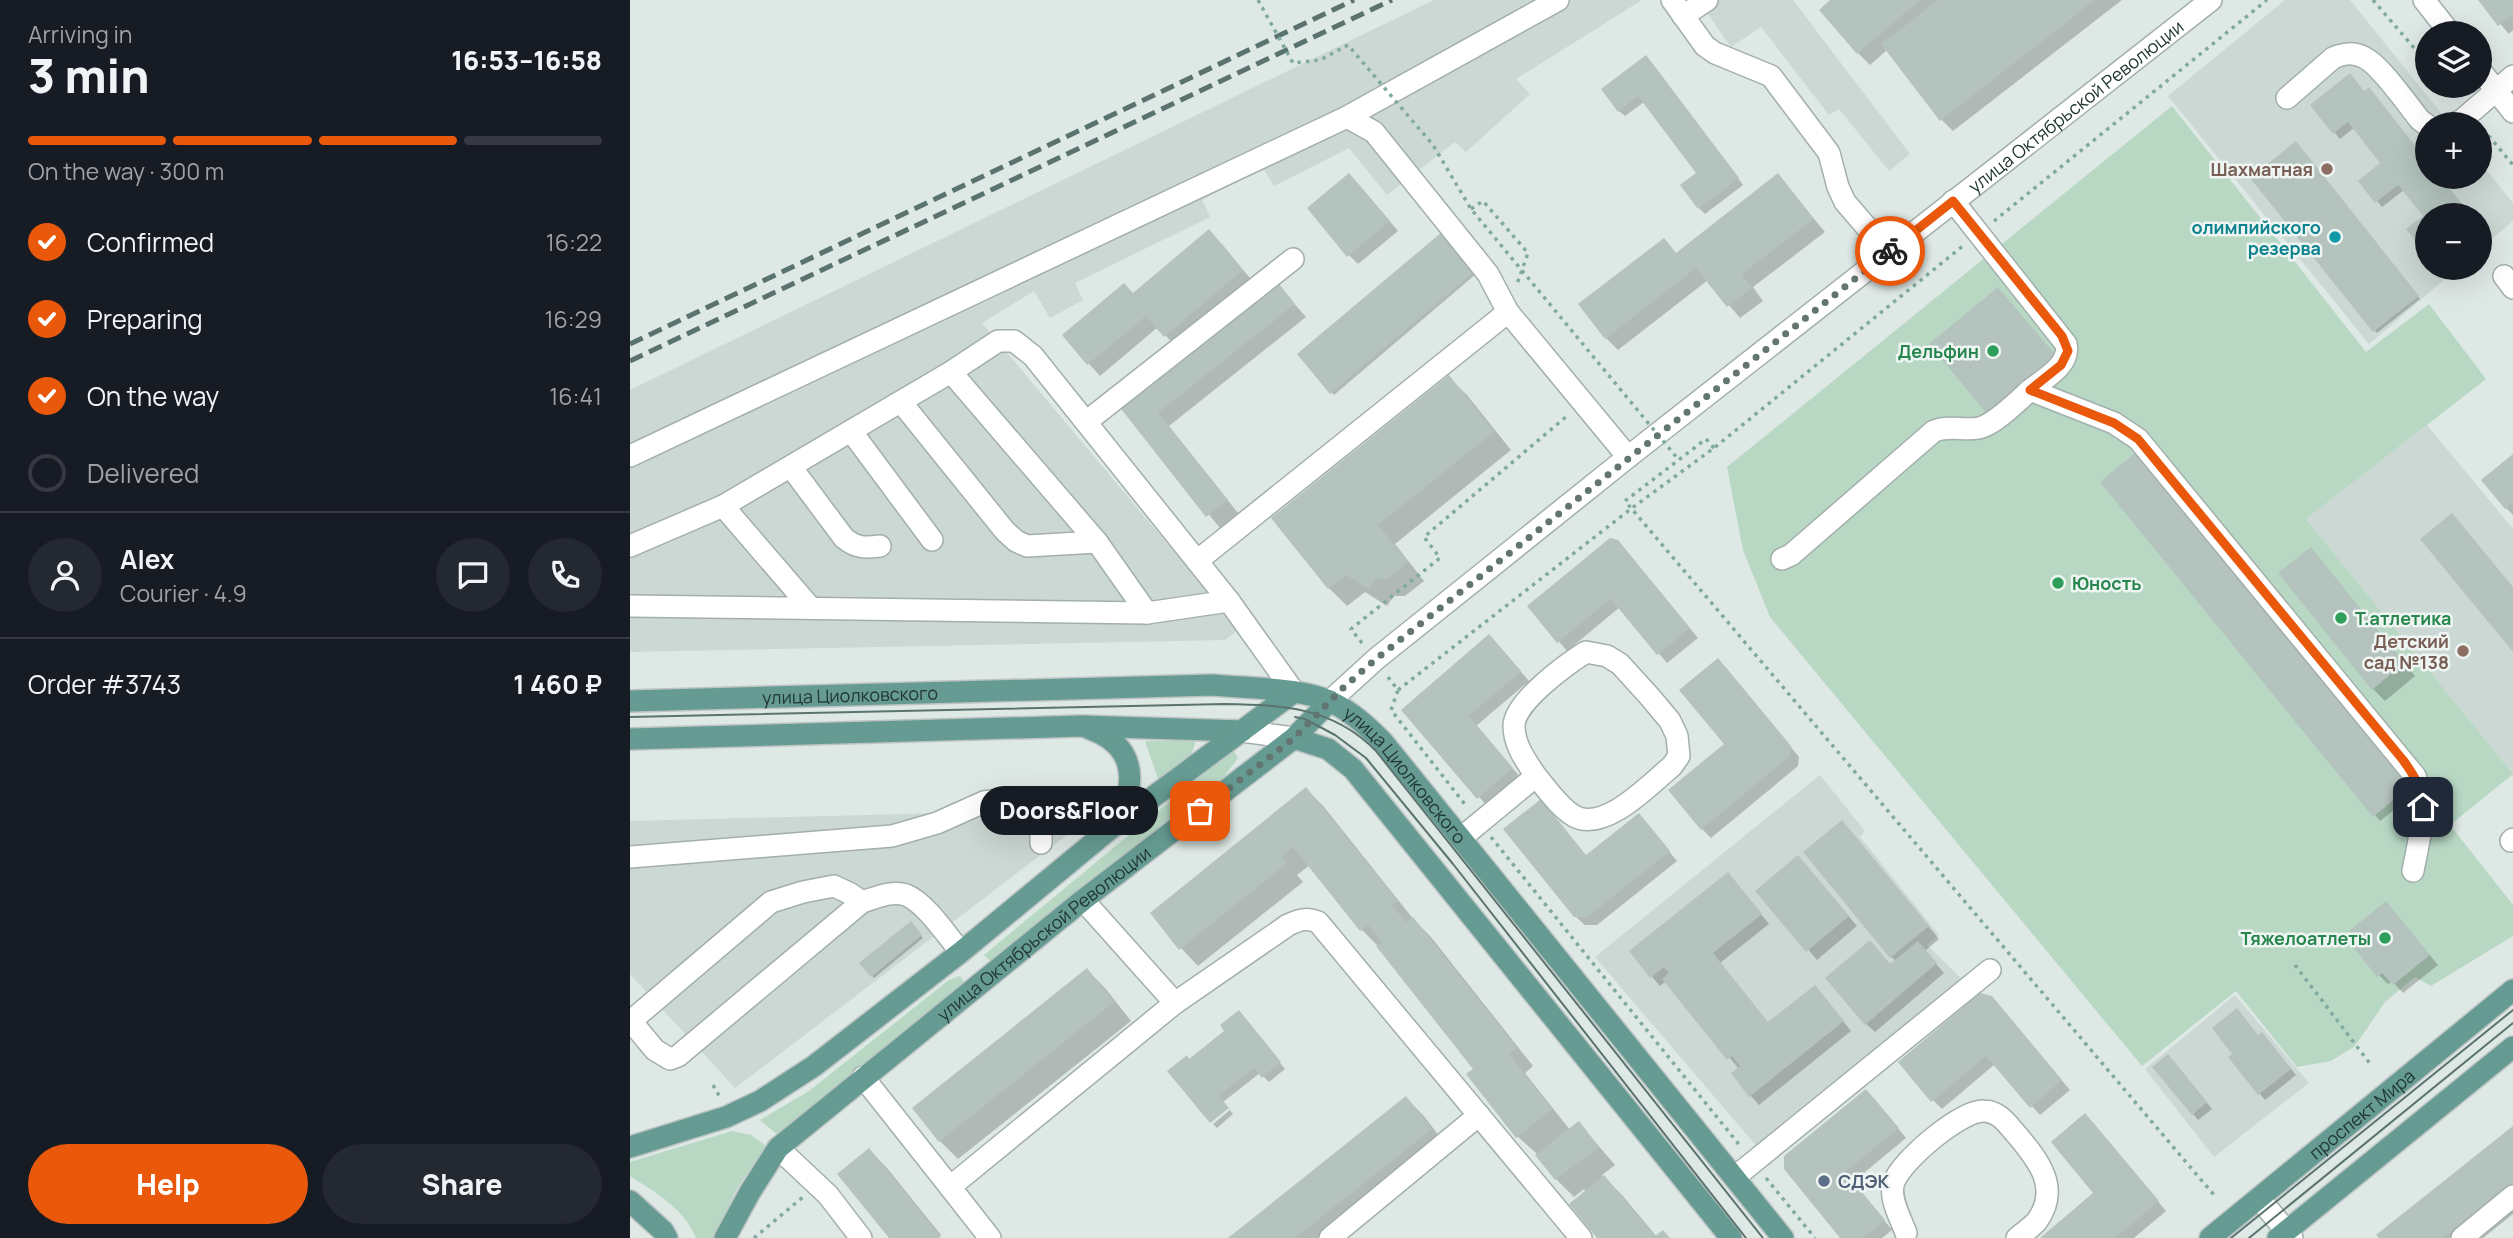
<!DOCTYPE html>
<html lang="en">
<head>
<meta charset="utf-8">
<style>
  body { margin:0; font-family:Manrope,sans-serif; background:#242831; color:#f1f3f6; height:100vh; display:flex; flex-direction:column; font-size:26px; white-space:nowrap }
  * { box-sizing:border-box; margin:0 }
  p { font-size:23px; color:#9ea1a6 }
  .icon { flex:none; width:38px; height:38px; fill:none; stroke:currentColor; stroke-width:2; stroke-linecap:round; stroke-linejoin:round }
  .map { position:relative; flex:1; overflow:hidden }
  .details { display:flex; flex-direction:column; background:#171b24; width:630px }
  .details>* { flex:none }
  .tools { position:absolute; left:1785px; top:21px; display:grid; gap:14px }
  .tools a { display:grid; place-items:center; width:77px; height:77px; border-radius:50%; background:#171b24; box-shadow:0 7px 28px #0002; font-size:35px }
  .pin { position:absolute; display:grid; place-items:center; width:60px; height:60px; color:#fff; margin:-30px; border-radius:14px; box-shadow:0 4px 10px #0006 }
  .courier { position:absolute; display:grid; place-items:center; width:70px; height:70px; margin:-35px; border:5px solid #ea580c; border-radius:50%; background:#fff; color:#222; box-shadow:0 2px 9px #0007 }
  .bubble { position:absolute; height:49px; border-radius:24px; background:#171b24; box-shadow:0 7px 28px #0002; font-size:23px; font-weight:800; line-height:49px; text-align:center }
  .head em { font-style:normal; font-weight:800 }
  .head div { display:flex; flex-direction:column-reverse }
  .head { display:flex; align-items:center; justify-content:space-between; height:119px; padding:0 28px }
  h1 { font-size:46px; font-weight:800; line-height:52px }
  .bar { display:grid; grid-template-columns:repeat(4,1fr); gap:10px 7px; align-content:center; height:84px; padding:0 28px }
  .bar i { height:9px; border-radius:5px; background:#363941 }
  .bar .selected { background:#ea580c }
  .bar p { grid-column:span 4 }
  .line { display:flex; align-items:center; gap:18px; padding:0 28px; border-top:2px solid #363941 }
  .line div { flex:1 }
  .round { display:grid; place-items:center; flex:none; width:74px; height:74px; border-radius:37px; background:#242831 }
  ol { padding:0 28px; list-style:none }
  li { display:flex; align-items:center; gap:21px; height:77px }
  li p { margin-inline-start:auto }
  li .icon { padding:7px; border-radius:50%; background:#ea580c; color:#fff; stroke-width:4 }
  li:last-child { color:#9ea1a6 }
  li i { width:38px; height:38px; border:4px solid #363941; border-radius:50% }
  .button { display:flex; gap:14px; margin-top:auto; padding:14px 28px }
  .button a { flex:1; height:80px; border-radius:42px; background:#ea580c; color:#fff; font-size:28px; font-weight:800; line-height:80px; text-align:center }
  .button a+a { background:#242831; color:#f1f3f6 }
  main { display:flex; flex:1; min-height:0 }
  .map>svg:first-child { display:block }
  .built { fill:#ccd8d4 }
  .green { fill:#b8d8c4 }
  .shadow { fill:#0003 }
  .building { fill:#b4c3be }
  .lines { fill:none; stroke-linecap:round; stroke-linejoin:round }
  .minor-casing { stroke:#a2afac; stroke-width:24 }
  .major-casing { stroke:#bcc3c2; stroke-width:24 }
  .path { stroke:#80aaa1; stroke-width:3.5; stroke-dasharray:3.5 5; stroke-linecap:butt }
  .minor { stroke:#fff; stroke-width:21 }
  .major { stroke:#659b92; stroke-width:21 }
  .tram { stroke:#5b736e; stroke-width:2 }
  .rail { stroke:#5b736e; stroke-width:5; stroke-dasharray:14 7; stroke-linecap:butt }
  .path-bridge { stroke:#80aaa1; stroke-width:3.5; stroke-dasharray:3.5 5; stroke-linecap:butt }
  .done { stroke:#637571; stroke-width:7; stroke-dasharray:0 12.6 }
  .route { stroke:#ea580c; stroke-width:9 }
  .education-dot { fill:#8d6e63; stroke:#eef5f2; stroke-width:2.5 }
  .culture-dot { fill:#0f9aa8; stroke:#eef5f2; stroke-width:2.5 }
  .leisure-dot { fill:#2e9e5b; stroke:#eef5f2; stroke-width:2.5 }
  .service-dot { fill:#5c6f8a; stroke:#eef5f2; stroke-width:2.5 }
  .labels { text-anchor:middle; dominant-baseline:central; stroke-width:5; stroke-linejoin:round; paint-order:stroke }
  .street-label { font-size:18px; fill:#213733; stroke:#eef5f2 }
  .education-label { font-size:18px; font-weight:bold; fill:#785e54; stroke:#eef5f2; text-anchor:end }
  .culture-label { font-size:18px; font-weight:bold; fill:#0d838f; stroke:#eef5f2; text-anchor:end }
  .leisure-label { font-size:18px; font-weight:bold; fill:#27864d; stroke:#eef5f2; text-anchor:end }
  .service-label { font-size:18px; font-weight:bold; fill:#4e5e75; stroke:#eef5f2; text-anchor:start }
</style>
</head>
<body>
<main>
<section class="details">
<div class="head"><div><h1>3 min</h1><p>Arriving in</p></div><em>16:53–16:58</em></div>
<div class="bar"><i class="selected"></i><i class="selected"></i><i class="selected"></i><i></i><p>On the way · 300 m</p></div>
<ol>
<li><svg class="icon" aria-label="check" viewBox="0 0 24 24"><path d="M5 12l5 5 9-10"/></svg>Confirmed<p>16:22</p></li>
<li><svg class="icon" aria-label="check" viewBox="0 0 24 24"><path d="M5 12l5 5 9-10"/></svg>Preparing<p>16:29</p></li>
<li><svg class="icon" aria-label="check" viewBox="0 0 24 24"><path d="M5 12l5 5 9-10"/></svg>On the way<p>16:41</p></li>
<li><i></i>Delivered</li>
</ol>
<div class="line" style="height:126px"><a class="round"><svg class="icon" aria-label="person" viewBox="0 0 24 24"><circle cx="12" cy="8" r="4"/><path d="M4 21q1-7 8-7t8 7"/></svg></a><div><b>Alex</b><p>Courier · 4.9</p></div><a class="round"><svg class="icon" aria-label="chat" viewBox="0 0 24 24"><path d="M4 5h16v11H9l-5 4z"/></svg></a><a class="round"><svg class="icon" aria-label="phone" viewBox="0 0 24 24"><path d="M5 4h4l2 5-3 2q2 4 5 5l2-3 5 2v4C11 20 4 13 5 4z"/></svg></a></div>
<div class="line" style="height:91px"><div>Order #3743</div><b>1 460 ₽</b></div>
<div class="button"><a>Help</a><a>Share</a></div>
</section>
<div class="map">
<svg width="1883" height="1238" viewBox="0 0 1883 1238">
  <rect width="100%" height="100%" fill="#dee8e5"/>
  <g class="built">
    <path d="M804,0H1012L886,79L900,94L836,152L825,142L757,195L719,148L644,186L633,168L572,200L580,217L445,283L453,300L420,318L404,291L352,323L609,629L595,640L0,652V390Z"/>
    <path d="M1068,0H1163L1280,154L1259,171L1209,109L1199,115L1131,27L1101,47Z"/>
    <path d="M1655,0H1720L1820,124H1797V177H1850V162L1883,203V221L1850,249V215H1797V268H1828L1739,344L1538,96Z"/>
    <path d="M1797,425L1883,529V774L1676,519Z"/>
    <path d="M1190,775L1235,831L1230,837L1309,935L1297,945L1334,981L1129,1149L965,957Z"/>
    <path d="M471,809L105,1088L0,974V821Z"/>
    <path d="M1605,995L1679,1083L1584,1157L1515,1069Z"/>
  </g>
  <g class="green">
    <path d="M1542,106L1736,352L1799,304L1856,379L1676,519L1883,774L1820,825L1883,905V936L1801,986L1785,977L1755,1002L1725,1046L1701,1061L1667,1067L1606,991L1512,1066L1140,617L1113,550L1097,467Z"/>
    <path d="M515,741H566L561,755L528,779Z"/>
    <path d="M603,749L608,758L594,777L363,964L354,955Z"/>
    <path d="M330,976L336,985L149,1136L130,1120L179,1091L319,980Z"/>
    <path d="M102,1131L121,1135L136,1146L108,1187L83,1238H66C54,1208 26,1193 0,1176V1162Z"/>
  </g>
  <g class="shadow">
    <path d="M1203,0H1492L1323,131L1311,119L1257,50L1240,65L1228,53L1191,10Z"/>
    <path d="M1850,0H1883V30L1879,34Z"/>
    <path d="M1022,63L1113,185L1075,214L1069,208L1068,173L1014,102L995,116L989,111Z"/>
    <path d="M1735,93L1744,95L1797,162V177H1809L1840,215H1797V253L1779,230L1795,216L1774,190L1752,207L1730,181L1753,163L1725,127L1710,139L1682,105Z"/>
    <path d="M1668,145L1790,299L1747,333L1623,178Z"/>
    <path d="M1148,175L1195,232L1123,287L1133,301L1110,318L1078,280L988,350L976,338L1034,240L1047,254Z"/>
    <path d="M728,184L768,231L728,264L719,255Z"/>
    <path d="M812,234L846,274L704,395L669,354Z"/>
    <path d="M591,243L624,283L547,348L528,327L470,376L434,336Z"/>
    <path d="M1809,268H1826L1816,276Z"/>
    <path d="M645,282L676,317L539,426L608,513L590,528L490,406Z"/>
    <path d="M819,378L837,395L881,450L765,544L794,581L775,596H764L757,606L735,592L717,606L699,588L643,519Z"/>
    <path d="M1506,455L1784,794L1750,821L1745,815Z"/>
    <path d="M1883,456V515L1876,508Z"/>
    <path d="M1681,549L1785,676L1755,701L1743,689Z"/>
    <path d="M996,551L1068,638L1037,663L990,607L937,651L899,606Z"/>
    <path d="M868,646L899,681L846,726L891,778L857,806L774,710Z"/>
    <path d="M1097,669L1169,757L1168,766L1081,838L1072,829L1096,744Z"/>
    <path d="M676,789L694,807L784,920L801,937L903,1066L895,1073L940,1130L949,1123L985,1165L972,1175L992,1195L1027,1237L1039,1238H970L956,1192L954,1189L944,1197L926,1179L906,1153L887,1136L845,1069L748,946L732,930L680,865L667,875L673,882L568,966L551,948Z"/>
    <path d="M911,801L957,857L1009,815L1047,861L967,925H955L945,916Z"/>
    <path d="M1223,835L1309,939L1295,951L1314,973L1245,1032L1236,1024L1261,966L1266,961L1261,957Z"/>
    <path d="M1176,866L1227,926L1187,960L1128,891Z"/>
    <path d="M1106,883L1139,924L1090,963L1139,1024L1193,996L1221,1031L1129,1105L1121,1096L1109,1069L1036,981L1030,986L1022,977Z"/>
    <path d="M1764,912L1808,965L1773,993L1762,981L1758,984L1749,975Z"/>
    <path d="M280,923L293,938L244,978L232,964Z"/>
    <path d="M457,970L475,988L501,1021L328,1159L310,1141L284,1109Z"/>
    <path d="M1370,1007L1440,1090L1410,1115L1365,1064L1312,1109L1303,1100Z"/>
    <path d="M614,1018L655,1069L639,1082L630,1073L593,1102L560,1061Z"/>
    <path d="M1629,1037L1638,1040L1666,1075L1635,1100L1600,1057Z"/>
    <path d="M1544,1062L1582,1109L1568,1120L1563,1114Z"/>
    <path d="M776,1098L794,1116L818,1148L705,1238H600Z"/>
    <path d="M1245,1100L1276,1138L1223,1182L1262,1230L1252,1238H1212L1155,1168Z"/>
    <path d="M600,1110L603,1114L587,1128L583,1124Z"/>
    <path d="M1464,1124L1536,1211L1504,1238H1412L1466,1193Z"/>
    <path d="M1883,1128V1214L1853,1238H1752Z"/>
    <path d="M239,1150L257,1168L311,1235L307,1238H261Z"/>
  </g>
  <g class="building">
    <path d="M1200,0H1290L1227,54L1189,10Z"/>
    <path d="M1308,0H1465L1310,121L1251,44Z"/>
    <path d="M1848,0H1883V15L1868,26Z"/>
    <path d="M1016,55L1109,178L1068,209L1050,185L1066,173L1008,96L988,112L971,89Z"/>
    <path d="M1720,73L1734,91L1739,87L1797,161V177H1810L1841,215H1797V256L1776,229L1793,216L1768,185L1745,203L1728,181L1750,163L1718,122L1703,134L1680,105Z"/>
    <path d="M1666,141L1789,296L1743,332L1620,178Z"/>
    <path d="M719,173L760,221L717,257L677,208Z"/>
    <path d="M1148,173L1184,219L1112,274L1122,288L1097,307L1066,268L975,339L948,304L1034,238L1046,253Z"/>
    <path d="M579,229L613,270L534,337L516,316L457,365L432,335L494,283L503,293Z"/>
    <path d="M812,232L845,271L700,394L667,354Z"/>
    <path d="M646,280L665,304L528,413L598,500L576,517L488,405Z"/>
    <path d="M1368,287L1427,357L1358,415L1299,344Z"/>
    <path d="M819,375L864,432L748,525L778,562L757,579H746L739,589L716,575L698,589L641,518Z"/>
    <path d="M1506,452L1779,787L1743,817L1470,482Z"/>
    <path d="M1883,454V502L1875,509L1851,480Z"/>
    <path d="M1822,513L1883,587V652L1790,539Z"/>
    <path d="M980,538L988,540L1060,628L1027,655L981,599L927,643L897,606Z"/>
    <path d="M1681,547L1774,663L1742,690L1648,573Z"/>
    <path d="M859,634L891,671L839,716L883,768L847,799L771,710Z"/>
    <path d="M1088,658L1161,746L1160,756L1071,830L1038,790L1094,744L1049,690Z"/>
    <path d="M676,787L768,901L762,905L776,922L783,917L887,1048L879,1054L922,1109L886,1138L836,1074L843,1069L746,946L752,942L738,925L730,931L663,847L651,857L656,864L549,950L520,913Z"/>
    <path d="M911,799L956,855L1009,813L1040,851L957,917H944L873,829Z"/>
    <path d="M1212,820L1299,926L1260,958L1173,852Z"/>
    <path d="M1168,855L1219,916L1176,952L1125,891Z"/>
    <path d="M1098,872L1132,914L1083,953L1138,1022L1185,985L1214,1021L1119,1097L1101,1073L1110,1066L1102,1056L1097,1060L1032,979L1039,973L1034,967L1020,978L999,951Z"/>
    <path d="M1756,901L1800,955L1763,985L1752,973L1747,977L1724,948L1728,944L1718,932Z"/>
    <path d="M281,921L292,935L241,977L229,963Z"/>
    <path d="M1240,940L1260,964L1288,941L1307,963L1235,1025L1195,978Z"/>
    <path d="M457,968L484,1002L309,1142L282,1108Z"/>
    <path d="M1350,993L1362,996L1432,1080L1400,1108L1356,1056L1301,1102L1268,1062Z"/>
    <path d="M1607,1008L1628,1035L1632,1032L1661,1069L1628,1095L1598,1057L1602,1054L1582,1028Z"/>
    <path d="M609,1010L651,1062L632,1078L624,1068L589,1096L599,1108L580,1123L537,1071L557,1055L559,1059L594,1031L590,1025Z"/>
    <path d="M1538,1054L1577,1102L1562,1115L1522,1067Z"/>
    <path d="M1236,1089L1269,1128L1215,1172L1255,1220L1233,1238H1210L1154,1169V1156Z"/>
    <path d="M776,1096L802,1129L665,1238H598Z"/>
    <path d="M1455,1113L1529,1201L1485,1238H1410L1463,1193L1421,1142Z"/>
    <path d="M949,1121L969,1147L925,1180L905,1155Z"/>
    <path d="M1883,1126V1183L1813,1238H1749L1746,1235Z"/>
    <path d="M239,1148L311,1237L309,1238H259L207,1174Z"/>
    <path d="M974,1175L1025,1236L1033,1230L1040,1238H967L939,1204Z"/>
  </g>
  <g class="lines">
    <defs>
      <g id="minor">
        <path d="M1042,0L1075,46L1085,53L1141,76L1199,153L1208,187L1215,202L1258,252"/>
        <path d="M1794,0L1820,33"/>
        <path d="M1053,16L1077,0"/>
        <path d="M1850,70L1883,112"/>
        <path d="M1657,98L1703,58C1713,53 1725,52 1735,58C1750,65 1778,105 1790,120L1797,125"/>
        <path d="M717,117L744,132L858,274L878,312L998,457"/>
        <path d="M1824,124L1832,120L1883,76"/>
        <path d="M1323,201L1436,344C1441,365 1414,379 1400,390L1484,423L1508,439L1785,776C1799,809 1789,838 1783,871"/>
        <path d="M1874,276L1883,288"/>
        <path d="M321,372L467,542L517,613"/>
        <path d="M271,402L375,531L386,541L397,546L467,542"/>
        <path d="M456,422L663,259"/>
        <path d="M221,431L302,540"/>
        <path d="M0,456L717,117L928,0"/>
        <path d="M161,467L214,538C226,548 235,548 250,546"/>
        <path d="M93,506L180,607"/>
        <path d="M0,546L93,506L321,372L368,341H384L403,356L599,601L664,692"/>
        <path d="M1152,559L1161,555L1304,431C1320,425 1333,431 1349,428C1364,425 1388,401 1400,390"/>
        <path d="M567,561L878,312"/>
        <path d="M0,606L517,613L599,601"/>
        <path id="s1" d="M700,701L746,659L998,457L1581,0"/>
        <path d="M612,731L664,738"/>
        <path d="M831,838L906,776C917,789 929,807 944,816C975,833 1020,784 1042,766L1049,756L1047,736L1040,721L1020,697L990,664L977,656L956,652C937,664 884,702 884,726C884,745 896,761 906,776"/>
        <path d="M1881,841L1883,839"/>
        <path d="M0,857L262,836L307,823L354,802L382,798L401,802L411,817V843"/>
        <path d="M453,900L545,1003L658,925C669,920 676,917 688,922L951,1238"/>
        <path d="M0,1020L25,1050L40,1059L48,1056L232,902C245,898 262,890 276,895C296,903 317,936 331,952"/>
        <path d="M1,1021L141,902L173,892L204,886L219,893L232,902"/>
        <path d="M233,1077L320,1187L545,1003"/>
        <path d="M148,1148L198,1195L231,1238"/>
        <path d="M1105,1177L1360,970"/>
        <path d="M320,1187L360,1238"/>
        <path d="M1629,1198L1662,1238"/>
        <path d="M1276,1233C1271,1219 1258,1197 1264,1182C1271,1161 1331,1110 1354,1111C1369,1111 1378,1125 1387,1135C1408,1160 1431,1188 1407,1221C1402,1227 1393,1233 1387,1238"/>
        <path d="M700,1238L849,1115"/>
        <path d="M1832,1238L1883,1196"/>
      </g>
      <g id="major">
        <path id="s2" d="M0,701L582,685C615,688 673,688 701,702C721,711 738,727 753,742L1153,1238"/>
        <path d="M460,729C490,740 505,760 498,794C495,804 488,814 483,824"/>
        <path d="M664,738L698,749L723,769L1101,1238"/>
        <path d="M0,739L452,726L612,731"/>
        <path d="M0,1147L96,1117L130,1101L184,1066L331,952L480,829L664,692"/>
        <path d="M0,1201L33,1231L37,1238"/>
        <path id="s3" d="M95,1238L120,1192L148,1148L453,900L664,738L700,701"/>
        <path id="s4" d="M1580,1238L1883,990"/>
        <path d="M1648,1238L1883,1047"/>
      </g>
    </defs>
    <use href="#minor" class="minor-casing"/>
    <use href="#major" class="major-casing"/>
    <g class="path">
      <path d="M1743,0L1797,63"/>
      <path d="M1817,86L1827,97"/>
      <path d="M1853,129L1883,165"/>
      <path d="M841,209L853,201L898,253L887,284"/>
      <path d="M1364,221L1637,0"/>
      <path d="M1084,448L1076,439L995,501L1584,1195"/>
      <path d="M732,643L721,629L810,558L794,537L937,416"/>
      <path d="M758,677L768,690L761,710L837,807"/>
      <path d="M768,690L1002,508L1084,448L1334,245"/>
      <path d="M861,837L1111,1147"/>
      <path d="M1665,965L1741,1065"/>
      <path d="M83,1085L91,1099"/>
      <path d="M1136,1178L1185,1238"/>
      <path d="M124,1238L173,1197"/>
    </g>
    <use href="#minor" class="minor"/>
    <use href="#major" class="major"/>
    <g class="tram">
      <path d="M0,717L595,704C653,705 703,707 746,751L1133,1238"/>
      <path d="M665,717L675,719L705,735L736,758L823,864L1116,1238"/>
      <path d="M1601,1238L1883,1010"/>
      <path d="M1619,1238L1883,1023"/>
    </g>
    <g class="rail">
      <path d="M0,344L724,0"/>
      <path d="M0,361L762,0"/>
    </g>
    <path class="path-bridge" d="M628,0L663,63L690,60L718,45L803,145L841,209L1048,459"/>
  </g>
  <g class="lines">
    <path class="done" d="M570,811L664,738L714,687L746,659L1260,251"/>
    <path class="route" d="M1260,251L1323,201L1432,336L1438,351L1431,365L1400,390L1484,423L1508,439L1773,760C1784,775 1792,788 1793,807"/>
  </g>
  <g class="education-dot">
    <circle cx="1697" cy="169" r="7"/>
    <circle cx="1833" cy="651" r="7"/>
  </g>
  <circle class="culture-dot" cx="1705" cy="237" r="7"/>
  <g class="leisure-dot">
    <circle cx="1363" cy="351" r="7"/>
    <circle cx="1428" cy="583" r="7"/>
    <circle cx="1711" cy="618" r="7"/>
    <circle cx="1755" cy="938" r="7"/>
  </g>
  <circle class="service-dot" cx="1194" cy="1181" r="7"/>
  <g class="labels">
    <g class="street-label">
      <text stroke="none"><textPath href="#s1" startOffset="954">улица Октябрьской Революции</textPath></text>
      <text stroke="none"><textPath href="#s2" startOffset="220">улица Циолковского</textPath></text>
      <text stroke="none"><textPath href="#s2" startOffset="808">улица Циолковского</textPath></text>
      <text stroke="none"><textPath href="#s3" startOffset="446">улица Октябрьской Революции</textPath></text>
      <text stroke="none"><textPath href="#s4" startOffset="196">проспект Мира</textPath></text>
    </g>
    <g class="education-label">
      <text x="1683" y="169">Шахматная</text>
      <text x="1819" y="641">Детский<tspan x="1819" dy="21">сад №138</tspan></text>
    </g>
    <g class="culture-label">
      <text x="1691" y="227">олимпийского<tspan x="1691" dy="21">резерва</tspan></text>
    </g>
    <g class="leisure-label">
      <text x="1349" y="351">Дельфин</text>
      <text x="1442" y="583" text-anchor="start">Юность</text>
      <text x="1725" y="618" text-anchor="start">Т.атлетика</text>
      <text x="1741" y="938">Тяжелоатлеты</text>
    </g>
    <g class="service-label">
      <text x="1208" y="1181">СДЭК</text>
    </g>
  </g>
</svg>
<div class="tools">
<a><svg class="icon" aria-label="layers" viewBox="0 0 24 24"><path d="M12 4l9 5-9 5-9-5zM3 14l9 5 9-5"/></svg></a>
<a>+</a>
<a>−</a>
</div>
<div class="pin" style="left:570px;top:811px;background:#ea580c"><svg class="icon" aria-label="bag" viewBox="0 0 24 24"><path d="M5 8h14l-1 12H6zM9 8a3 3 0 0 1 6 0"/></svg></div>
<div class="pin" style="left:1793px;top:807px;background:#1f2937"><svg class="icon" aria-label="home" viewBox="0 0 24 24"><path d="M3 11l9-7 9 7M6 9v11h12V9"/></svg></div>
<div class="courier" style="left:1260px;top:251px"><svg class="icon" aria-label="bike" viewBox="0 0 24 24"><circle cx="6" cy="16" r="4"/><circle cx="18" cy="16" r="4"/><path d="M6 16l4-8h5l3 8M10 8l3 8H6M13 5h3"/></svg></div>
<div class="bubble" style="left:350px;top:786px;width:178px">Doors&amp;Floor</div>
</div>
</main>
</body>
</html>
